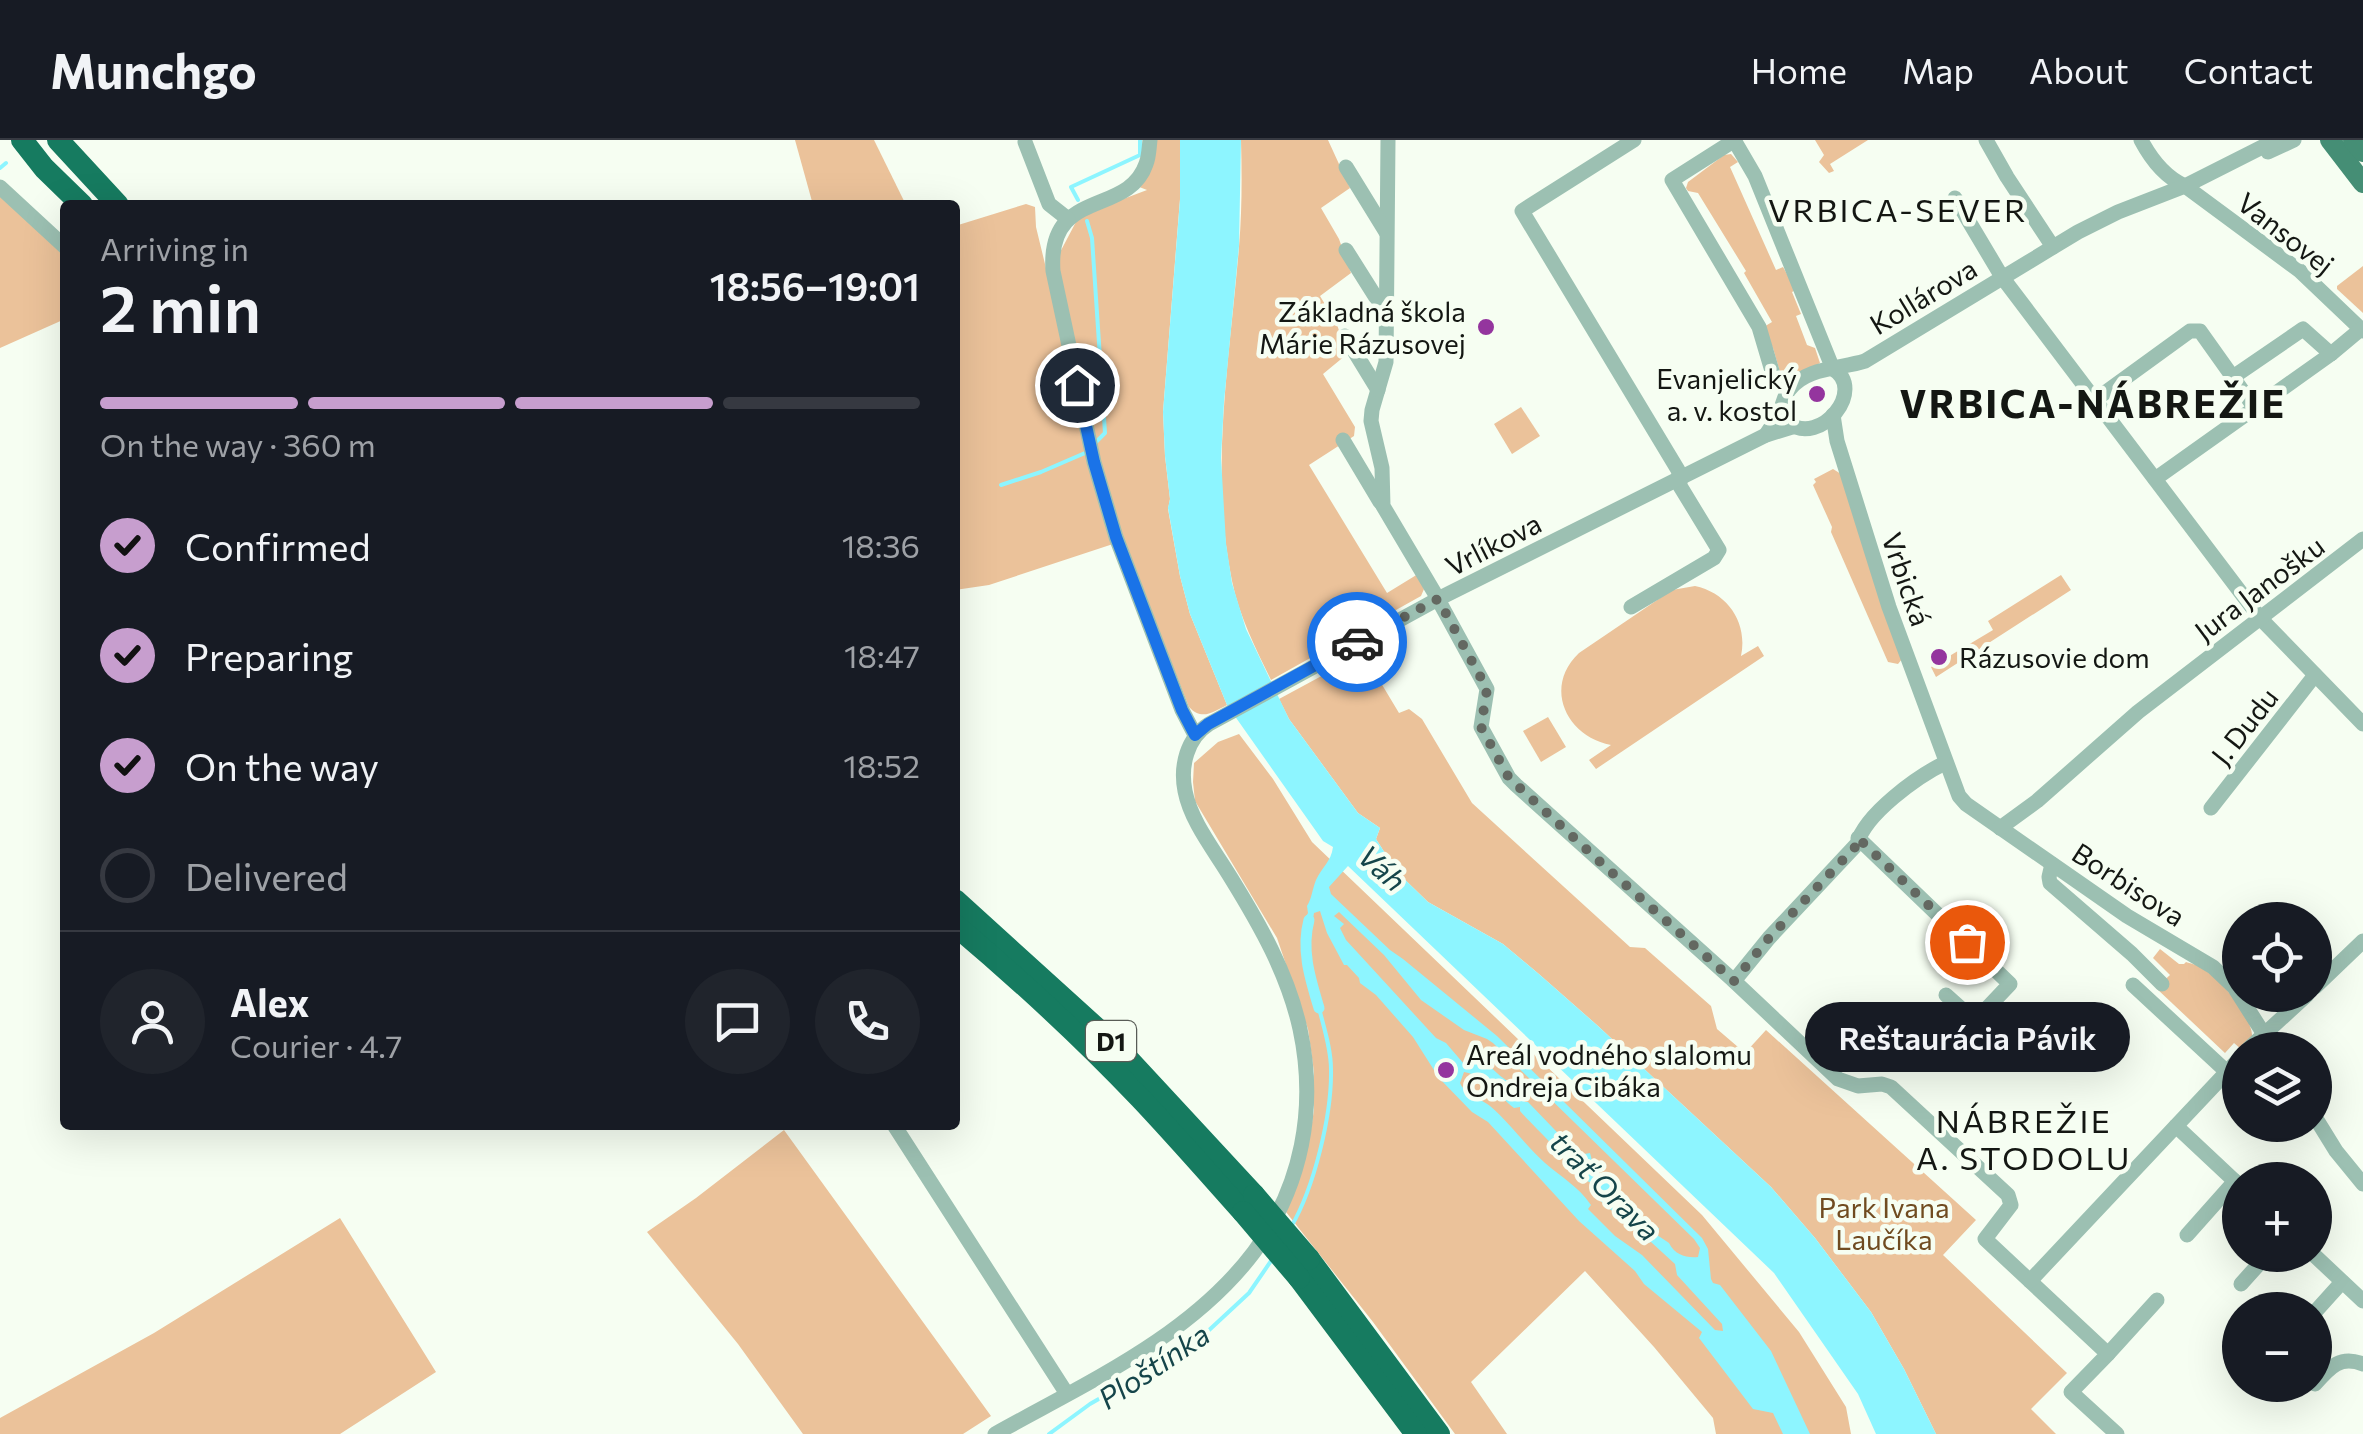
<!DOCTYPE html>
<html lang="en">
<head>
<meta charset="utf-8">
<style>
  body { margin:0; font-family:Commissioner,sans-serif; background:#20242c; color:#f1f3f6; height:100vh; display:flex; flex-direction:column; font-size:38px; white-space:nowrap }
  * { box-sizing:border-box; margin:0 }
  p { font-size:32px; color:#9ea1a6 }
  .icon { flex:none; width:55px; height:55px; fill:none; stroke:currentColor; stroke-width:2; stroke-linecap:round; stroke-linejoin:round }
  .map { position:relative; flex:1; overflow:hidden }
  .side { position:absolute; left:60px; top:60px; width:900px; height:930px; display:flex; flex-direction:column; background:#171b24; border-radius:10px; box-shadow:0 10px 40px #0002 }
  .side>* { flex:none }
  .fabs { position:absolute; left:2222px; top:762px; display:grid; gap:20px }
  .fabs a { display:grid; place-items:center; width:110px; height:110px; border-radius:50%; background:#171b24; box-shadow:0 10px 40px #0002; font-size:50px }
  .pin { position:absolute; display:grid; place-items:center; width:85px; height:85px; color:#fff; margin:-42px; border:5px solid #fff; border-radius:50%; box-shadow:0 2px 10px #0007 }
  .courier { position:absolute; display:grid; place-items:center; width:100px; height:100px; margin:-50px; border:8px solid #1a73e8; border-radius:50%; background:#fff; color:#222; box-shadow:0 2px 12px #0007 }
  .bubble { position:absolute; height:70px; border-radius:35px; background:#171b24; box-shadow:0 10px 40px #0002; font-size:32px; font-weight:600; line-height:70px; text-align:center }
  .head em { font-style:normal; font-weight:600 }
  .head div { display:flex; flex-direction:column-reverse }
  .head { display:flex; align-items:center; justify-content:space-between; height:170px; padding:0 40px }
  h1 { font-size:65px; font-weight:600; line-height:75px }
  .bar { display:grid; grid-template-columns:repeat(4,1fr); gap:15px 10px; align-content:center; height:120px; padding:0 40px }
  .bar i { height:12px; border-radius:8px; background:#363941 }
  .bar .current { background:#c79ece }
  .bar p { grid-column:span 4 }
  .line { display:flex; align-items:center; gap:25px; padding:0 40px; border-top:2px solid #363941 }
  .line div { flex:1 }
  .round { display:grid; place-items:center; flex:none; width:105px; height:105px; border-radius:52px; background:#20242c }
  ol { padding:0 40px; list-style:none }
  li { display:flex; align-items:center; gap:30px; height:110px }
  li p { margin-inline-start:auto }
  li .icon { padding:10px; border-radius:50%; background:#c79ece; color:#111; stroke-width:4 }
  li:last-child { color:#9ea1a6 }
  li i { width:55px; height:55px; border:5px solid #363941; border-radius:50% }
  header { display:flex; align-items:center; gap:60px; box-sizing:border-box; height:140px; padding:0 50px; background:#171b24; border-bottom:2px solid #363941 }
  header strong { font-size:48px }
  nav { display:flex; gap:55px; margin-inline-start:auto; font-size:35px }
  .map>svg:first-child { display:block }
  .green { fill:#ebc29a }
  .water { fill:#8df5ff; fill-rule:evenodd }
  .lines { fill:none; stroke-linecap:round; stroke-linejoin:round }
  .stream { stroke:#8df5ff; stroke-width:4 }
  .canal { stroke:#8df5ff; stroke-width:11 }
  .minor { stroke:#9cc0b2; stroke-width:15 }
  .major { stroke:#458e75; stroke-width:20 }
  .highway { stroke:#167b60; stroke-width:22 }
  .highway-bridge { stroke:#167b60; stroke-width:22 }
  .done { stroke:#636861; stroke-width:10; stroke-dasharray:0 18 }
  .route { stroke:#1a73e8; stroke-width:12 }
  .poi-dot { fill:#94359e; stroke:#f6fef2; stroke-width:4 }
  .labels { text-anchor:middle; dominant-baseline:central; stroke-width:9; stroke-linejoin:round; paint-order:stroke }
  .shield { fill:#f6fef2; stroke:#585c56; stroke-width:2.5 }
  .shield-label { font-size:25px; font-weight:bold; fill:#141713 }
  .street-label { font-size:28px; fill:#141713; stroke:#f6fef2 }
  .poi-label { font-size:28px; fill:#141713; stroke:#f6fef2; text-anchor:end }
  .park-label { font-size:28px; fill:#704b20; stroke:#f6fef2 }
  .water-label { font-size:30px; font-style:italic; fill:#15454a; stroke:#f6fef2 }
  .quarter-label { font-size:32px; letter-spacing:2.5px; fill:#141713; stroke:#f6fef2 }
  .district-label { font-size:38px; font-weight:bold; letter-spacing:2.5px; fill:#141713; stroke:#f6fef2 }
</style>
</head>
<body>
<header>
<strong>Munchgo</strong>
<nav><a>Home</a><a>Map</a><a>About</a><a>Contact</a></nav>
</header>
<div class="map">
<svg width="2363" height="1294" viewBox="0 0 2363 1294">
  <rect width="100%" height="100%" fill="#f6fef2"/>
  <g class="green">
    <path d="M795,0H874L906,65H813Z"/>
    <path d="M1146,0H1180V59L1163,272L1165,316L1170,359L1168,369L1180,436L1190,474L1227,565C1213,572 1202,581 1189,567L1122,399L1093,292L1057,118L1077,80L1089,72L1147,50L1129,43L1137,35Z"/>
    <path d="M1241,0H1328L1350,48L1321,68L1339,99L1351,133L1320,156L1337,184L1346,215L1323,234L1355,287L1354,296L1309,325L1387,453L1418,434L1424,449L1421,456L1271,540C1256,509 1239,476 1232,441C1209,331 1230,217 1239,107C1242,71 1242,36 1241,0Z"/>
    <path d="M1815,0H1868L1830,24L1834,31L1829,33L1819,22L1824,15Z"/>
    <path d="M1731,14L1738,22L1730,27L1776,130L1783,127L1796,150L1792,152L1801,174L1796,176L1807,205L1815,208L1820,223L1792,239L1780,232L1773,208L1762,188L1772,182L1744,133L1746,131L1698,53L1688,51L1686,48L1688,42L1724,15Z"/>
    <path d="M0,56L65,116V179L0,208Z"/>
    <path d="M1026,64L1035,67L1036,87L1113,404L989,445L955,450V86Z"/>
    <path d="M2363,126V173L2337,149V146Z"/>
    <path d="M1521,267L1540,296L1512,314L1494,284Z"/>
    <path d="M1833,329L1841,334L1902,519L1898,524L1888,522L1831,392L1832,387L1813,345L1816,342L1814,339Z"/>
    <path d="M2061,435L2071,450L1936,537L1931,527L1993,490L1988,481Z"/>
    <path d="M1695,446C1728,453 1748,483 1741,516L1758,506L1764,516L1596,629L1589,620L1611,605C1566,596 1543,547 1579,513L1672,450Z"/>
    <path d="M1353,519L1371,542L1378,538L1399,573L1409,569L1422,579L1472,663L1630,807L1645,808L1711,866L1717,889L1745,913L1766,890L1976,1080L1943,1115L2067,1233L2031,1269L2056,1294H1936L1904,1229L1871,1172L1815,1098L1771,1047L1598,886L1540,835L1503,804L1428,762L1397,732L1376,699L1380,688L1358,673L1289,579L1279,559Z"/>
    <path d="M1548,577L1566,607L1541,622L1523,591Z"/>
    <path d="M1239,594L1273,639L1312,702L1702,1075L1799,1192L1846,1267L1851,1294H1716L1713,1278L1654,1207L1585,1131L1471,1242L1507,1294H1455L1373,1182L1286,1072L1309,1001L1314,970V932L1308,889L1277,798L1195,661L1193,642L1194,623L1218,602Z"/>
    <path d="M2160,809L2179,824H2184L2186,822C2189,823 2198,825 2201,827C2219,837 2254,878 2252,898L2241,909L2234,903L2225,913L2156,848L2170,835L2153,818Z"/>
    <path d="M784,990L991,1276L963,1294H803L738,1204L647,1092L696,1058Z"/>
    <path d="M340,1078L436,1232L340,1294H0V1278L154,1193Z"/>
  </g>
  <path class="water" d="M1180,0H1241L1239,106L1224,262L1221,318L1226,403L1232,443L1246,489L1289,579L1358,673L1380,688L1376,699L1397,732L1428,762L1503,804L1540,835L1598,886L1771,1047L1815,1098L1871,1172L1904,1229L1936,1294H1876L1858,1254L1774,1133L1348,726L1329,747L1331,754L1390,810L1403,819L1497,896L1702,1098L1708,1109L1711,1139L1713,1143L1720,1145L1771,1211L1810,1294H1783L1773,1273L1753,1269L1699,1198L1702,1192L1644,1144L1635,1131L1579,1081L1488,982L1472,972L1439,938L1413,897L1376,855L1360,843L1359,838L1347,825H1344L1327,793L1320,771L1314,773L1310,797L1303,790L1304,780L1308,773L1307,766C1312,758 1312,750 1316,740C1322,727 1331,722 1333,707L1323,701L1227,565L1190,474L1180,436L1168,368L1170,359L1165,316L1163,272L1180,60ZM1339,772L1384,815L1421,860L1464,890L1487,899L1493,903L1694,1099L1700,1108L1698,1117C1686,1118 1675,1115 1669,1103L1657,1095L1659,1088L1648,1085L1620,1056L1614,1040L1608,1037L1602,1038L1594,1028L1590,1013L1579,1015L1528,962H1525L1522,950C1504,939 1495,934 1482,916L1468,924H1464L1446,903L1436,898L1346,800L1340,788L1344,784L1334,776ZM1464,932C1489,936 1497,955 1514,968L1520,967V971C1535,988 1565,1014 1573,1033L1591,1043C1591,1046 1591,1049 1592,1052C1593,1056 1636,1091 1643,1094L1641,1099L1644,1104L1651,1102L1675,1124L1677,1135L1722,1184L1723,1191L1715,1190L1642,1115L1615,1096L1588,1069L1591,1065C1577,1045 1562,1038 1545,1023C1525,1005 1510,983 1490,966C1480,958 1465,955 1460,943Z"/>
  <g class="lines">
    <g class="stream">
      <path d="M0,28L6,23"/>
      <path d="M1078,60L1071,47L1140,15V0"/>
      <path d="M1087,81L1092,98L1105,293L1095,303"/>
      <path d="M1001,345L1041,332L1085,313"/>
      <path d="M1291,1087C1314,1048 1332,975 1331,929C1331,909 1324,888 1319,868"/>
      <path d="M1049,1294L1090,1264L1193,1205L1249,1153L1271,1121"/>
    </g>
    <path class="canal" d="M1309,780C1301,810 1310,838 1319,868"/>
    <g class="minor">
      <path d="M1150,0C1149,8 1149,17 1146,24C1128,77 1047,47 1053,131L1094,322L1116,397L1182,570L1195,595"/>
      <path d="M1388,0L1386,222L1372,270L1371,281L1382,328L1383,366L1434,452L1487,549L1481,587L1509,638L1516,645L1734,841L1838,939L1858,946L1882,944L1891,947L2008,1055L2011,1065L1985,1099L2108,1214L2071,1252L2117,1294"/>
      <path d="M1734,0L1755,36L1833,229C1867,249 1821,307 1788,283"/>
      <path d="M1735,0L1672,40L1759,187L1775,241"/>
      <path d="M1986,0L2007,37L2053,107"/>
      <path d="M2141,0C2151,19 2165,37 2185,46L2300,131L2363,191"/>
      <path d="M1025,2L1049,64L1068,79"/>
      <path d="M2268,12L2294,0"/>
      <path d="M1346,27L1386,92"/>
      <path d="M0,47L65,107"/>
      <path d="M1955,58L2002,137L2260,478L2363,584"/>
      <path d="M1346,110L1375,156L1388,171"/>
      <path d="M1345,196L1378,250"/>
      <path d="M2233,237L2303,189L2331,214"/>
      <path d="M2095,260L2190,191H2200L2254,267"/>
      <path d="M1833,275L1837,301L1889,467L1959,656L1966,664L2127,776L2213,827L2234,847L2274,910"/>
      <path d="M1766,295C1770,288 1776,281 1779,273C1783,266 1783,257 1789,250C1806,227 1840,229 1865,221L2078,92L2118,72L2185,46L2276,0"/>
      <path d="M1343,300L1380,362"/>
      <path d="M2155,339L2331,214L2361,189"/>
      <path d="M1631,467L1714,418L1719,410L1680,346V337L1678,330L1522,71L1634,0"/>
      <path d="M2211,668L2315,535"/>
      <path d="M2000,688L2037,661L2138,572L2363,399"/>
      <path d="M1858,698L2010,844L1975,881L1946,855"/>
      <path d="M2052,724L2049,737L2050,743L2132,814L2162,844"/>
      <path d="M1734,841L1769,798L1857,704C1865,674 1918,636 1945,623"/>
      <path d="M2133,845L2227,932"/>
      <path d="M2315,847L2363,801"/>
      <path d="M2247,910L2307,855"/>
      <path d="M2315,977L2336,1011L2363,1044"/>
      <path d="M894,985L1067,1254"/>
      <path d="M2176,986L2240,1046"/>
      <path d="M2187,1095L2235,1041"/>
      <path d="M2314,1115L2363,1161"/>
      <path d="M2030,1141L2240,918"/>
      <path d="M2241,1144L2267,1115"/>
      <path d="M2315,1172L2342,1142"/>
      <path d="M2108,1214L2157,1160"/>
      <path d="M2315,1244C2330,1227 2340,1215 2363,1224"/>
      <path d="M995,1294C1086,1243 1190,1197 1254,1112C1302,1046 1317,968 1300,889C1288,834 1260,785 1231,738C1215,711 1191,682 1185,651C1180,626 1187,598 1209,584L1438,459L1766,295L1792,287"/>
    </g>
    <g class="major">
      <path d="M2330,0L2363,43"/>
      <path d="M2353,0L2363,12"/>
    </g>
    <g class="highway">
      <path d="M22,0L44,28L82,65"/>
      <path d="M58,0L118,65"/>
      <path d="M955,760L1115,905L1254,1055"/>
      <path d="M955,785C1019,839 1082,897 1140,958C1175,995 1209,1034 1243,1072"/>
      <path d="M1309,1119L1439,1294"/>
      <path d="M1299,1138L1416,1294"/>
    </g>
    <g class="highway-bridge">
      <path d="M1254,1055L1309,1119"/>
      <path d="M1243,1072L1299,1138"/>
    </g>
  </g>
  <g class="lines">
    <path class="done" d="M1357,502L1438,459L1487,549L1481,587L1509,638L1610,731L1734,841L1769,798L1858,704V698L1967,802"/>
    <path class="route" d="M1077,245L1094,322L1116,397L1182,570L1195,595L1208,584L1357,502"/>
  </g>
  <g class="poi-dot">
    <circle cx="1486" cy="187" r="10"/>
    <circle cx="1817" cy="254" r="10"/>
    <circle cx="1939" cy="517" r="10"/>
    <circle cx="1446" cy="930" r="10"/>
  </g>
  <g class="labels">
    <rect class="shield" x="1086" y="881" width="50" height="40" rx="8"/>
    <g class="shield-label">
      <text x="1111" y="901">D1</text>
    </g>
    <g class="street-label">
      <text transform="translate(2286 93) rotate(38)">Vansovej</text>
      <text transform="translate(1923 156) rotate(-31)">Kollárova</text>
      <text transform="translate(1493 404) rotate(-27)">Vrlíkova</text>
      <text transform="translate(1907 439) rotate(71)">Vrbická</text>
      <text transform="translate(2259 448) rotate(-37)">Jura Janošku</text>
      <text transform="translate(2244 586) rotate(-52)">J. Dudu</text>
      <text transform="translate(2129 744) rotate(33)">Borbisova</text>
    </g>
    <g class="poi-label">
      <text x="1466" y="171">Základná škola<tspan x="1466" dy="32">Márie Rázusovej</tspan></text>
      <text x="1797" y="238">Evanjelický<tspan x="1797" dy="32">a. v. kostol</tspan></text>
      <text x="1959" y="517" text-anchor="start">Rázusovie dom</text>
      <text x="1466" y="914" text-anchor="start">Areál vodného slalomu<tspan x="1466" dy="32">Ondreja Cibáka</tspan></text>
    </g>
    <g class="park-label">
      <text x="1884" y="1067">Park Ivana<tspan x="1884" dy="32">Laučíka</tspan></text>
    </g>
    <g class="water-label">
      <text transform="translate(1383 727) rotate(42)">Váh</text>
      <text transform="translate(1606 1045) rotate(45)">trať Orava</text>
      <text transform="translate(1153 1225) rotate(-34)">Ploštínka</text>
    </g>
    <g class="quarter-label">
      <text x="1898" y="69">VRBICA-SEVER</text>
      <text x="2024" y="980">NÁBREŽIE<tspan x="2024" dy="37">A. STODOLU</tspan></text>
    </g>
    <g class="district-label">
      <text x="2093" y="262">VRBICA-NÁBREŽIE</text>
    </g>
  </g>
</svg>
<div class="fabs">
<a><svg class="icon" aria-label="locate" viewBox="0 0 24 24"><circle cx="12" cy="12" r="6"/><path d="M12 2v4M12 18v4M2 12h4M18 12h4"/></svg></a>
<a><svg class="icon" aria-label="layers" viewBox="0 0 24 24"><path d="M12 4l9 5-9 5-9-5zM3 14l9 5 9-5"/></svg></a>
<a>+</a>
<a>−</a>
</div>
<div class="pin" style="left:1967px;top:802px;background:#ea580c"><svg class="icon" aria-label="bag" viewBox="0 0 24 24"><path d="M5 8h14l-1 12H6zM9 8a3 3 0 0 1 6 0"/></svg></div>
<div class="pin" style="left:1077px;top:245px;background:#1f2937"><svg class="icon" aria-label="home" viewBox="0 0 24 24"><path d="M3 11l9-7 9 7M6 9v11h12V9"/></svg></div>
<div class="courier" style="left:1357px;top:502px"><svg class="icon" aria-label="car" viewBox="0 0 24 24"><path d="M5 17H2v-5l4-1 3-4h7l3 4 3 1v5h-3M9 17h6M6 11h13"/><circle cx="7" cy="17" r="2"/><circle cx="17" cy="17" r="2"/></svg></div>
<div class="bubble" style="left:1805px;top:862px;width:325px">Reštaurácia Pávik</div>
<section class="side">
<div class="head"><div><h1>2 min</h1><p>Arriving in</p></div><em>18:56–19:01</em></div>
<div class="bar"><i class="current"></i><i class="current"></i><i class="current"></i><i></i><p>On the way · 360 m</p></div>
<ol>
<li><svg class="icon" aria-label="check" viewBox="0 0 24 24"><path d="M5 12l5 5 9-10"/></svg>Confirmed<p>18:36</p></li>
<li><svg class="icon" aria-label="check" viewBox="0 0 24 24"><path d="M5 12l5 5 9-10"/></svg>Preparing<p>18:47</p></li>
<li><svg class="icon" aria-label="check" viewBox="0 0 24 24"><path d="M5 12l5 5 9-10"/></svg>On the way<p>18:52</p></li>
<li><i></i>Delivered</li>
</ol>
<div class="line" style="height:180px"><a class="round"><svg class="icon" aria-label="person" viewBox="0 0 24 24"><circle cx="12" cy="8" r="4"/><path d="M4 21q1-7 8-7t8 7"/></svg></a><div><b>Alex</b><p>Courier · 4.7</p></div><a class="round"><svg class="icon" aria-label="chat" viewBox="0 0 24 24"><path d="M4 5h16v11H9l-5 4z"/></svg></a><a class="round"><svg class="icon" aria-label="phone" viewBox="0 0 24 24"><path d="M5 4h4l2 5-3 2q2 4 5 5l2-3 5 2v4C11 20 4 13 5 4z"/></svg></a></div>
</section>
</div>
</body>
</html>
